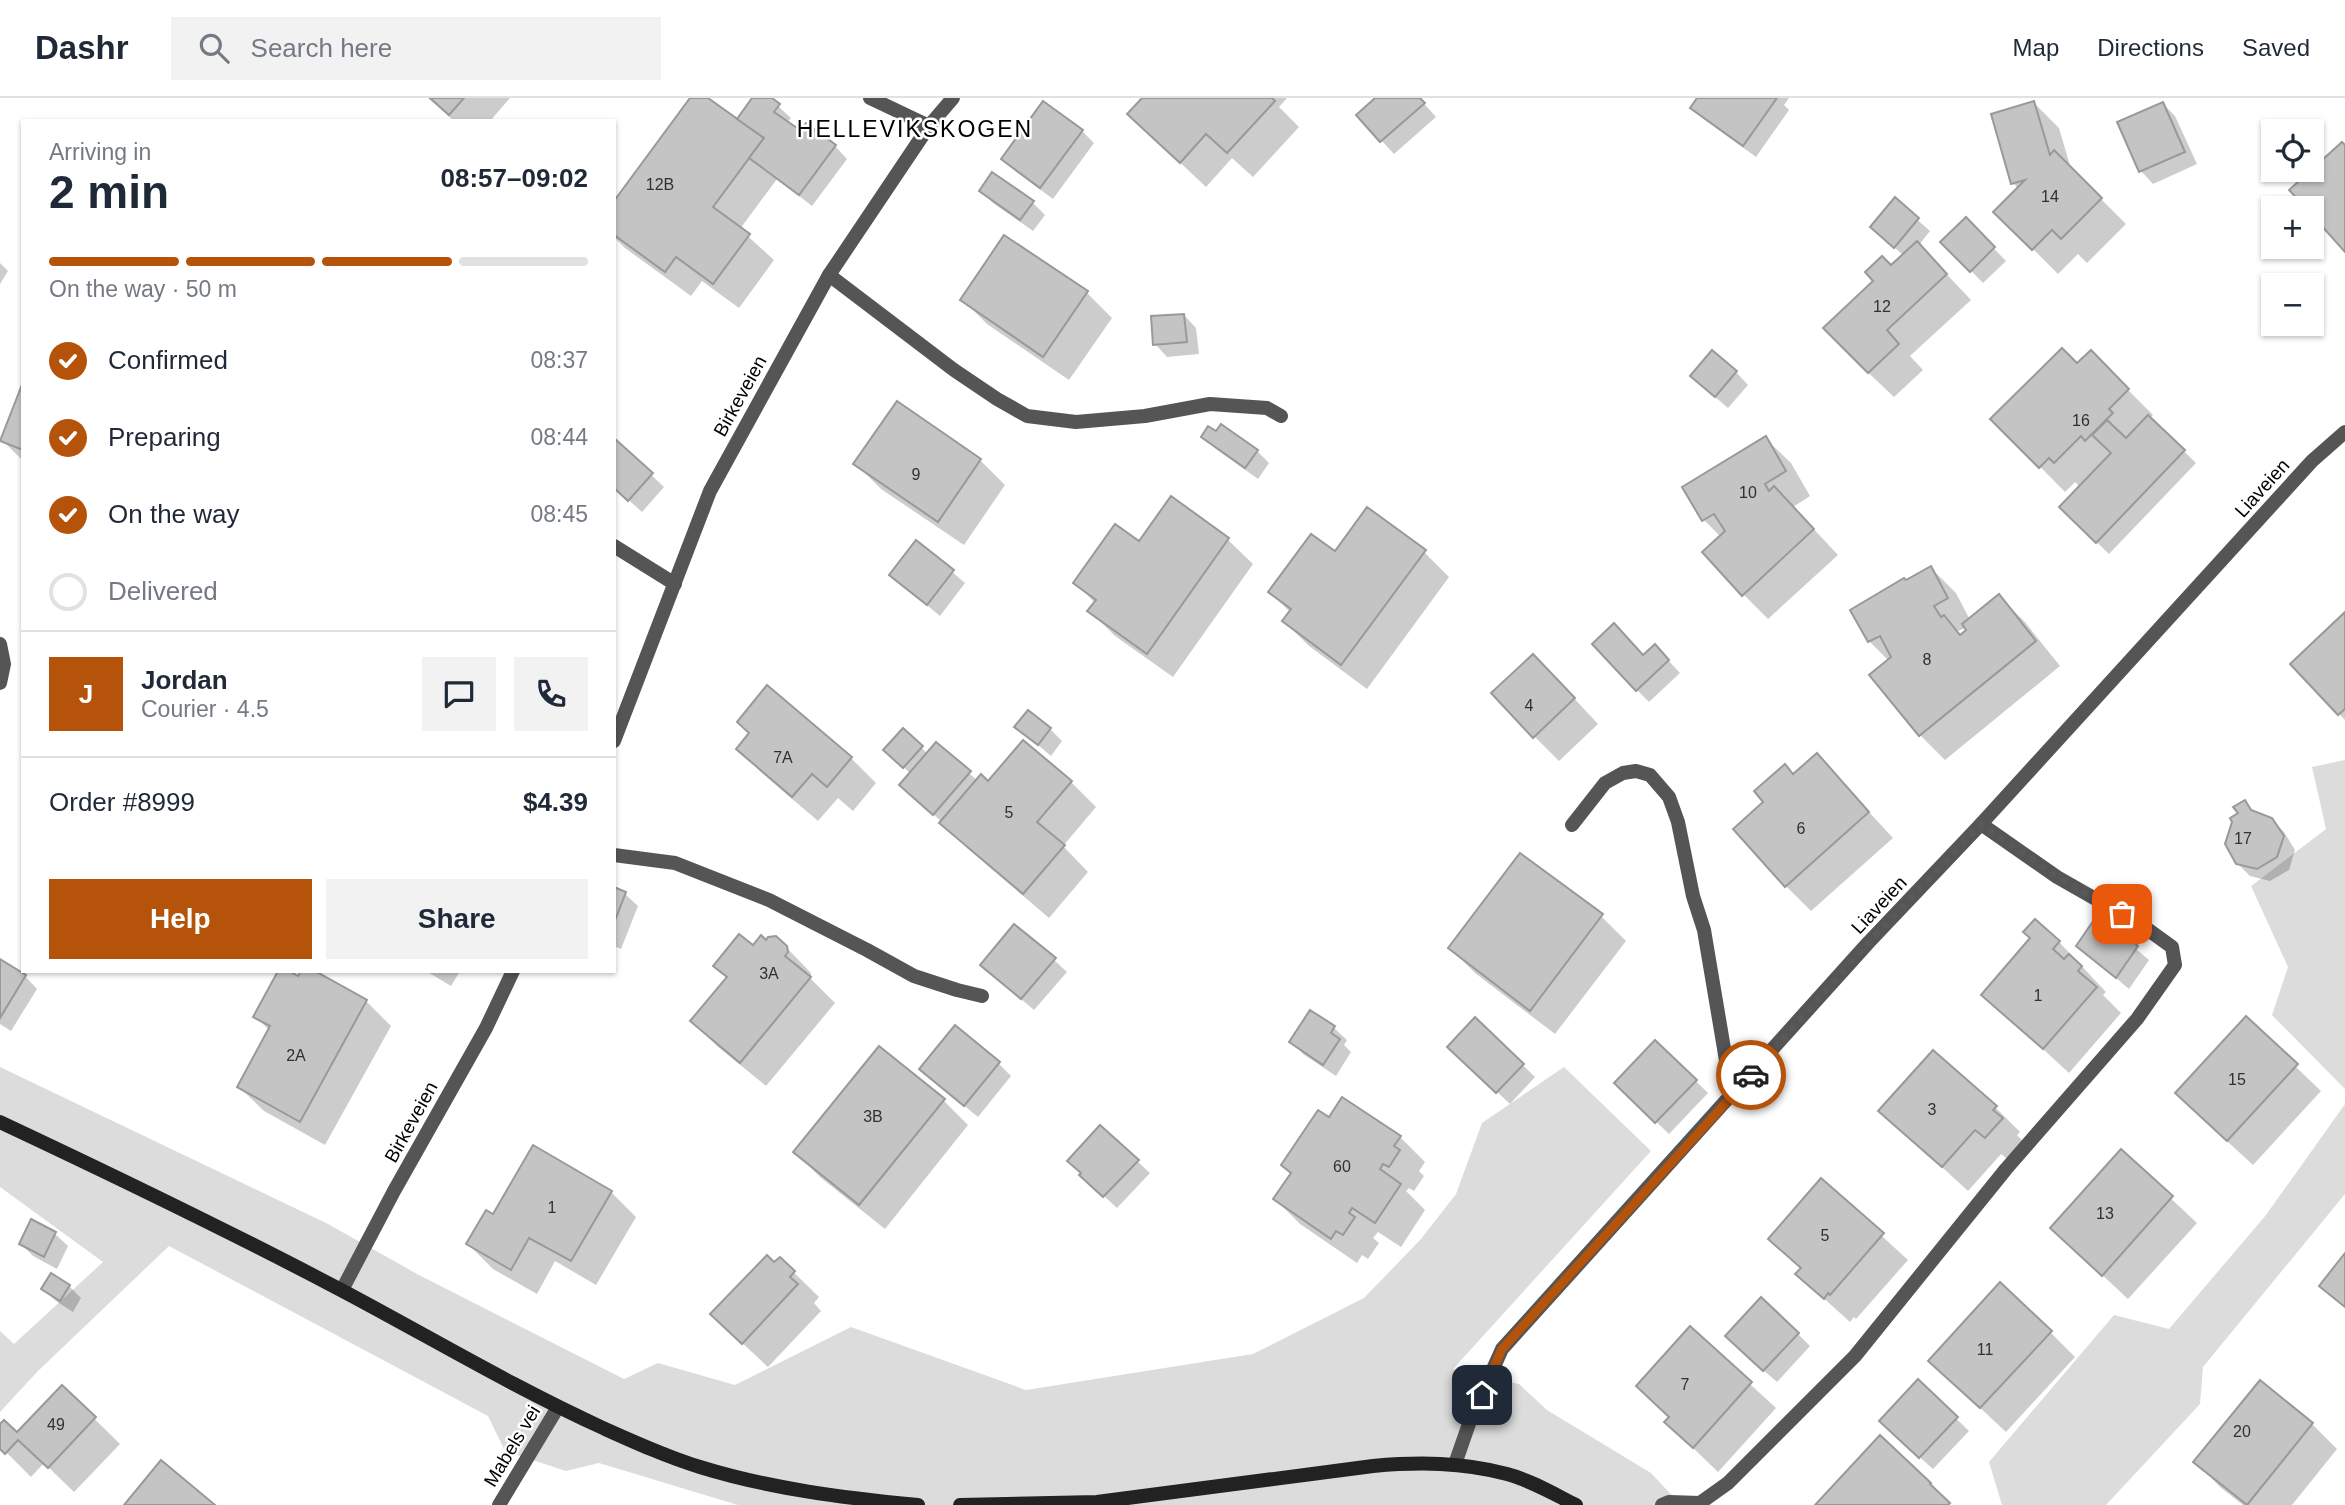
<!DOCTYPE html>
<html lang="en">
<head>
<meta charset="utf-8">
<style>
  body { margin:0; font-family:Arial,sans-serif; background:#f2f2f3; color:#1f2937; height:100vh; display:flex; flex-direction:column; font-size:26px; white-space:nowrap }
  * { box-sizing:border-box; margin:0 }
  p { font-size:23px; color:#747a83 }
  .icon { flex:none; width:38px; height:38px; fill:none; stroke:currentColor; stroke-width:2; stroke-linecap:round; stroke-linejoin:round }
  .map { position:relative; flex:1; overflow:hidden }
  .side { position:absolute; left:21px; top:21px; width:595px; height:854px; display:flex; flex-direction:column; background:#fff; border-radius:0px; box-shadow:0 2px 5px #0004 }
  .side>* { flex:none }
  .tools { position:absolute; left:2261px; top:21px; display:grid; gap:14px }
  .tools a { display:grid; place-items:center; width:63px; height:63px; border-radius:0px; background:#fff; box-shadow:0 2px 5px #0004; font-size:35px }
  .pin { position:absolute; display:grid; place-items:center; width:60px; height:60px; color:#fff; margin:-30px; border-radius:14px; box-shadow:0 4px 10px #0006 }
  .courier { position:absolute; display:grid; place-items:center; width:70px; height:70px; margin:-35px; border:5px solid #b45309; border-radius:50%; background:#fff; color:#222; box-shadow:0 2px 9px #0007 }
  .summary em { font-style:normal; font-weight:700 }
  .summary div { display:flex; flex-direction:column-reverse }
  .summary { display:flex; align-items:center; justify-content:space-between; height:119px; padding:0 28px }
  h1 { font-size:46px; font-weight:700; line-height:52px }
  .bar { display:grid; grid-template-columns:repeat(4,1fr); gap:10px 7px; align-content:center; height:84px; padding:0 28px }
  .bar i { height:9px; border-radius:5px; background:#e0e1e3 }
  .bar .active { background:#b45309 }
  .bar p { grid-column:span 4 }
  .line { display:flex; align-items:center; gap:18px; padding:0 28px; border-top:2px solid #e0e1e3 }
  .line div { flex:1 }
  .round { display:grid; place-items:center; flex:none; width:74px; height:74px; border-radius:0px; background:#f2f2f3 }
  ol { padding:0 28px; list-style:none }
  li { display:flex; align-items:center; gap:21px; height:77px }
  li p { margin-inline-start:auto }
  li .icon { padding:7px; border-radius:50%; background:#b45309; color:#fff; stroke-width:4 }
  li:last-child { color:#747a83 }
  li i { width:38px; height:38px; border:4px solid #e0e1e3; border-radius:50% }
  .primary-button { display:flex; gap:14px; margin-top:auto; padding:14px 28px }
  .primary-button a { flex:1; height:80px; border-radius:0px; background:#b45309; color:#fff; font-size:28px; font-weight:700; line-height:80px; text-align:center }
  .primary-button a+a { background:#f2f2f3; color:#1f2937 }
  header { display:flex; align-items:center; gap:42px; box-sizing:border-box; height:98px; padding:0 35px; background:#fff; border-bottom:2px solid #e0e1e3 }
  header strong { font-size:33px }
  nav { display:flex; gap:38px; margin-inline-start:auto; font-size:24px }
  .search { width:490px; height:63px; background:#f2f2f3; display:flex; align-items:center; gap:18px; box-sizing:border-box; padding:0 24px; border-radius:0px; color:#747a83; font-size:26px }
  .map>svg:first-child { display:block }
  .green { fill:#dcdcdc }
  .shadow { fill:#0003; fill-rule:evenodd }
  .building { fill:#c4c4c4; stroke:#999; stroke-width:2 }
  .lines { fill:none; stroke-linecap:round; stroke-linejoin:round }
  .service { stroke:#555; stroke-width:14 }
  .minor { stroke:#555; stroke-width:14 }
  .secondary { stroke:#222; stroke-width:14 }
  .done { stroke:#595959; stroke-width:7; stroke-dasharray:0 12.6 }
  .route { stroke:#b45309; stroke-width:9 }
  .labels { text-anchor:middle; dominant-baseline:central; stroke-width:5; stroke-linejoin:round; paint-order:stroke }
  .number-label { font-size:16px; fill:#313131 }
  .street-label { font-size:19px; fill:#000; stroke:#fff }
  .quarter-label { font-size:23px; letter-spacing:2px; fill:#000; stroke:#fff }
</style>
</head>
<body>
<header>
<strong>Dashr</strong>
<div class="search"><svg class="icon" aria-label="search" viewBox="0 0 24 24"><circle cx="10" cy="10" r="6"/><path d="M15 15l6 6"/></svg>Search here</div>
<nav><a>Map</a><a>Directions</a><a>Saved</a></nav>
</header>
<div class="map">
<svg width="2345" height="1407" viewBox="0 0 2345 1407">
  <rect width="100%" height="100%" fill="#fff"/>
  <g class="green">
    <path d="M2345,662V991L2272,917L2288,869L2251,788L2326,731L2312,669Z"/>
    <path d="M0,969L328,1126L419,1177L624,1281L658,1265L735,1287L851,1229L1026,1292L1253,1256L1364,1200L1421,1141L1456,1096L1482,1025L1564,969L1651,1053L1453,1271L1519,1286L1547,1312L1651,1375L1681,1407H738L599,1365L566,1373L505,1353L488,1318L169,1148L38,1273L0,1314V1233L14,1246L103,1164L0,1089Z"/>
    <path d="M2345,1006V1096L2203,1269L2200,1306L2106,1407H2002L1989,1364L2114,1217L2169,1231L2266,1117Z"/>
  </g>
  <g class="shadow">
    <path d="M428,0H510L490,23H454Z"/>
    <path d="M692,0H705L737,23L754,0H769L791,20L787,25L801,35L835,48L847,61L812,108L777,81L740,131L774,162L739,210L702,183L691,198L625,150L614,139V106Z"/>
    <path d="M1145,0H1287L1279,9L1299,29L1253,79L1232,60L1206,89L1155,41Z"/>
    <path d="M1377,0H1419L1436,19L1394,56L1358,17Z"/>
    <path d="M1699,0H1789L1784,7L1789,12L1756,59L1705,22L1692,10Z"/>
    <path d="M2034,5L2059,30L2071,71L2126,126L2087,165L2078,156L2058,176L1996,114L2019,91L2013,85Z"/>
    <path d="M2163,6L2175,18L2197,66L2153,86L2141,73Z"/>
    <path d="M1082,33L1094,45L1053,101L1015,73L1003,61Z"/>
    <path d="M981,93L1033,105L1045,117L1033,133L993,105Z"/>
    <path d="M1895,102L1930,133L1919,147L1971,202L1910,258L1923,272L1894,299L1856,263L1891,169L1904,158L1885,141Z"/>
    <path d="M1966,122L2006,163L1983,185L1943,144Z"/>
    <path d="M1005,139L1087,195L1112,220L1069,282L987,226L962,201Z"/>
    <path d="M0,165L8,173L0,186Z"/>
    <path d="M1184,217L1196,230L1199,256L1167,259L1155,246Z"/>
    <path d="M2091,255L2153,317L2150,320L2196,365L2109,456L2061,409L2080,389L2075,384L2065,394L1993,321L2078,268Z"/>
    <path d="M1736,274L1748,287L1728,310L1705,290Z"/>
    <path d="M23,289V363L2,342Z"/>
    <path d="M897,305L980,362L1005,387L964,447L881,391L856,366Z"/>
    <path d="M1203,339L1257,353L1269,365L1258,381L1216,351Z"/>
    <path d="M1766,341L1791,365L1810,398L1793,409L1838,457L1768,521L1743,496L1721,439L1704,422Z"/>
    <path d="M614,342L664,389L642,414L614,389Z"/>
    <path d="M1171,401L1228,442L1253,466L1173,579L1115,538L1090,513L1095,505L1075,484L1139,446Z"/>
    <path d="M917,444L965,485L940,518L891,477Z"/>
    <path d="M1424,454L1449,479L1367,591L1309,548L1284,523L1290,514L1270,494L1335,456Z"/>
    <path d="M1931,470L1956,495L1970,522L1999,498L2024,523L2060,568L1945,662L1920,637L1889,563L1869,543L1906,484ZM1965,530L1969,533L1962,538L1958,533Z"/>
    <path d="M2345,517V622L2292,566Z"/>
    <path d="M1643,559L1667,561L1680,575L1649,604L1637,592Z"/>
    <path d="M1558,583L1598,626L1559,663L1534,638Z"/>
    <path d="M767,590L851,660L876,685L853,713L838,700L818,723L763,676L738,651L751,636Z"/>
    <path d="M1017,629L1050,631L1062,643L1051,658Z"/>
    <path d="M904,633L928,656L937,647L978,683L988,685L1071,684L1096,709L1063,748L1088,774L1049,820L967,750L942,724L914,699L911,676L898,664Z"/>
    <path d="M1817,658L1893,740L1811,813L1786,788L1794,678Z"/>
    <path d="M2245,704L2257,716L2271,721L2284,734L2295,752L2289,772L2270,783L2250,778L2237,765L2234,724Z"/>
    <path d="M614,791L625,796L638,808L621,851L614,848Z"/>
    <path d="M1601,818L1626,843L1555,936L1475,875L1450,850Z"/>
    <path d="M2098,819L2149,862L2129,891L2078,848Z"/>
    <path d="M767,844L786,849L811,875V881L835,905L766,988L717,948L692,923L728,880L715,868Z"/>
    <path d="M2059,844L2106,894L2103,897L2121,915L2069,975L1983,896Z"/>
    <path d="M1054,862L1067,874L1034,912L995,879Z"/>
    <path d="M0,863L25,878L37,891L11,933L0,926Z"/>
    <path d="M426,873H460L451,888Z"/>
    <path d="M366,903L391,928L325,1047L264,1013L239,989L270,933L256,919Z"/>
    <path d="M1311,914L1334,930L1347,942L1344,947L1351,954L1336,978L1303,956L1291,943Z"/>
    <path d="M1475,921L1535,979L1510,1006L1462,961Z"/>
    <path d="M2246,921L2321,993L2253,1067L2202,1020Z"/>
    <path d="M1656,944L1708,995L1669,1036L1616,985Z"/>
    <path d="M999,966L1011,978L978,1019L934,983Z"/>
    <path d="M944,1003L968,1027L885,1131L820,1079L795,1054Z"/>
    <path d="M1995,1009L2020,1034L2017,1037L2026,1047L2011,1064L2001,1056L1968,1093L1881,1013Z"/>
    <path d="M1329,1021L1400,1039L1425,1064L1419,1073L1424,1078L1414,1093L1409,1090L1406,1093L1425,1112L1401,1149L1378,1134L1373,1140L1379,1145L1368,1161L1362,1157L1357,1165L1300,1126L1275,1101Z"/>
    <path d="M1100,1029L1150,1075L1117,1110L1094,1089Z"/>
    <path d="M2121,1054L2197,1125L2128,1201L2052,1130Z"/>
    <path d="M1821,1082L1908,1162L1856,1221L1854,1219L1850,1224L1797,1176L1801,1171L1770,1141Z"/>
    <path d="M611,1094L636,1119L596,1187L555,1163L537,1196L493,1171L468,1146L493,1118Z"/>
    <path d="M32,1124L55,1136L68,1148L57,1171L33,1158L21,1146Z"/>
    <path d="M780,1161L819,1199L814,1205L821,1213L768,1269L738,1241L774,1167Z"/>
    <path d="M69,1188L81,1200L73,1214L56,1203L43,1191Z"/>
    <path d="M1690,1231L1776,1310L1718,1374L1666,1324L1670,1320Z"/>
    <path d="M2050,1234L2075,1259L2006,1334L1930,1263Z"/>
    <path d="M1798,1236L1810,1248L1777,1284L1739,1251Z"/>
    <path d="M1918,1284L1969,1333L1933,1371L1893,1335Z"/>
    <path d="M62,1289L120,1346L74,1394L44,1365L31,1379L0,1348V1328L17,1336Z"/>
    <path d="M2312,1326L2337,1351L2292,1407H2243L2220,1389L2196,1364Z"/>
  </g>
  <g class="building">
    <path d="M430,0H464L449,17Z"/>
    <path d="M690,0H708L764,40L713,109L750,136L713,186L676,159L665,174L614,137V103Z"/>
    <path d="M752,0H772L780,6L774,14L800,32L806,25L836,47L799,97L749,60L764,40L737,21Z"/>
    <path d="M1142,0H1272L1275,3L1227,55L1206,36L1180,65L1127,16Z"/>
    <path d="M1375,0H1420L1425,5L1380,44L1356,17Z"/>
    <path d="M1697,0H1777L1743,48L1690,10Z"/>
    <path d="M1043,3L1083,32L1040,90L1001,61Z"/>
    <path d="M2034,3L2050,57L2054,52L2102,100L2061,141L2052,132L2032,152L1993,114L2025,82L2011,86L1991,16Z"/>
    <path d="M2163,4L2185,54L2139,74L2117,24Z"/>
    <path d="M2342,44L2345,47V154L2312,117V110H2306L2289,92Z"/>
    <path d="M992,74L1034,103L1020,122L979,93Z"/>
    <path d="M1895,99L1919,120L1894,150L1870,129Z"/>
    <path d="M1966,119L1995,149L1970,174L1940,144Z"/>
    <path d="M1004,137L1088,193L1043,259L960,202Z"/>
    <path d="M1917,143L1947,176L1887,232L1899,246L1868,275L1823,230L1873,183L1865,174L1882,158L1891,167Z"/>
    <path d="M1184,216L1187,244L1153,247L1151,218Z"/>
    <path d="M2062,250L2077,265L2091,252L2129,291L2109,311L2113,315L2085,343L2081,338L2054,365L2049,360L2039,370L1990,321Z"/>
    <path d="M1712,252L1737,273L1715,299L1690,278Z"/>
    <path d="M23,284V352L0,343Z"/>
    <path d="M897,303L981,361L938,424L853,366Z"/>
    <path d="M2148,317L2185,352L2096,445L2059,409L2111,355L2092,337L2107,322L2126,340Z"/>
    <path d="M1221,326L1258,352L1245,370L1201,339L1208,328L1216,333Z"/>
    <path d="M1766,338L1786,373L1765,386L1769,393L1774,388L1814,431L1742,498L1702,454L1725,433L1714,416L1702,423L1682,389Z"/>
    <path d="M614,340L653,375L628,403L614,390Z"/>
    <path d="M1171,398L1229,440L1147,556L1087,513L1096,502L1073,485L1115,426L1139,443Z"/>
    <path d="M1367,409L1426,452L1341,567L1282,523L1291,511L1268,494L1311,436L1335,453Z"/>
    <path d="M916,442L954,472L927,507L889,477Z"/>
    <path d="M1931,468L1948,500L1934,508L1941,519L1944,517L1960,537L1966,532L1962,526L1999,496L2036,543L1919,638L1869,577L1891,559L1880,538L1868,544L1850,512L1904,480L1906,482Z"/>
    <path d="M2345,514V611L2338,617L2290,566Z"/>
    <path d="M1614,525L1643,557L1655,546L1669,562L1636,593L1592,546Z"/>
    <path d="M1533,556L1575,600L1533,640L1491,595Z"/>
    <path d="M767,587L852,659L827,689L812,676L792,699L736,651L749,635L737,624Z"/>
    <path d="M1028,612L1051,630L1038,647L1014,629Z"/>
    <path d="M903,630L923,648L903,670L883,652Z"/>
    <path d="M1023,642L1072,683L1037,724L1065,747L1023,796L939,725L981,676L988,683Z"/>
    <path d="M936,644L971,673L933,717L899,687Z"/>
    <path d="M1817,655L1869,714L1785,789L1733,731L1763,704L1754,693L1785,666L1793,676Z"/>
    <path d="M2245,702L2251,712L2272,720L2284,738L2277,759L2257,771L2236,766L2225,746L2232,724L2230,720L2238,715L2233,709Z"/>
    <path d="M1520,755L1603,816L1530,913L1448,850Z"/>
    <path d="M614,789L626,794L614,825Z"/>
    <path d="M2098,816L2138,848L2116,880L2076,848Z"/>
    <path d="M2035,821L2060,843L2053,851L2064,861L2069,856L2082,868L2078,873L2097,889L2043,951L1981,897L2030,840L2023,834Z"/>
    <path d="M1014,826L1056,860L1021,901L980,867Z"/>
    <path d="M739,836L753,847L761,837L766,842L768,839L776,838L787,848L788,854L785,858L811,879L740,965L690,923L727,879L713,868Z"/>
    <path d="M0,861L26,877L0,920Z"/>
    <path d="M278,873H289L298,878L301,873H315L367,902L300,1024L237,989L270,928L253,919Z"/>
    <path d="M1310,912L1335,928L1331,935L1340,941L1323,967L1289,944Z"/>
    <path d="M2246,918L2298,966L2227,1043L2175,995Z"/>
    <path d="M1475,919L1524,966L1496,995L1447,949Z"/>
    <path d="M955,927L1000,964L964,1008L919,971Z"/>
    <path d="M1655,942L1697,982L1655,1025L1614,985Z"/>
    <path d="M879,948L945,1001L859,1107L793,1054Z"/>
    <path d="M1933,952L1997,1008L1993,1012L2003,1020L1985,1040L1975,1032L1942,1069L1878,1013Z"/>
    <path d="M1342,999L1401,1038L1394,1048L1400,1052L1389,1069L1383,1066L1380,1071L1401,1086L1375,1125L1352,1110L1349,1115L1355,1119L1343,1137L1336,1133L1331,1141L1273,1101L1291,1075L1281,1067L1318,1012L1329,1019Z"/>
    <path d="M1100,1027L1139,1062L1103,1099L1079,1077L1081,1075L1067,1063Z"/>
    <path d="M533,1047L612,1093L571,1163L529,1140L511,1172L466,1146L486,1112L493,1116Z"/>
    <path d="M2121,1051L2173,1098L2102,1178L2050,1130Z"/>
    <path d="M1821,1080L1884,1135L1830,1197L1828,1195L1824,1201L1795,1176L1801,1170L1768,1141Z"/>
    <path d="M31,1121L56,1134L44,1159L19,1146Z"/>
    <path d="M2345,1155V1209L2319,1188Z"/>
    <path d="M767,1157L774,1164L780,1159L795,1173L790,1179L798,1186L742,1246L710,1216Z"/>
    <path d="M51,1175L70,1187L60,1203L41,1191Z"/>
    <path d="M2000,1184L2052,1233L1980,1310L1928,1263Z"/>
    <path d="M1761,1199L1799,1235L1763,1273L1725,1238Z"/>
    <path d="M1690,1228L1752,1284L1693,1350L1664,1324L1669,1319L1636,1288Z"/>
    <path d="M1918,1281L1958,1319L1919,1360L1879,1323Z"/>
    <path d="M2260,1282L2313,1325L2247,1407L2193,1364Z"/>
    <path d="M62,1287L96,1319L48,1370L18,1342L5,1356L0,1351V1326L4,1322L17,1334Z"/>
    <path d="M1880,1337L1931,1385L1930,1386L1950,1405L1948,1407H1815Z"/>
    <path d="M161,1362L215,1407H124Z"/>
  </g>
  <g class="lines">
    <g class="service">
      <path d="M870,0L929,28"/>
      <path d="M829,177L954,272L997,301L1027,318L1076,324L1145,318L1210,306L1267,310L1281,318"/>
      <path d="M614,448L675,486"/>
      <path d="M0,546L4,566L0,585"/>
      <path d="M1572,727L1605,685L1623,675L1636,673L1650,677L1669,699L1678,724L1693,798L1704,832L1732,998"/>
      <path d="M614,757L675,765L769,802L867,852L914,878L957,892L982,898"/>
    </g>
    <g class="minor">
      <path d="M614,643L710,393L829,177L929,28L953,0"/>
      <path d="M342,1192L394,1093L486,930L513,873"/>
      <path d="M1455,1366L1471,1320L1502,1251L1868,845L1981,726L2312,363L2345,334"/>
      <path d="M499,1407L558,1309"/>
      <path d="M1662,1407L1669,1404L1700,1405L1728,1385L1855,1258L2006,1071L2137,921L2175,867L2172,849L2143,828L2057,779L1981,726"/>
    </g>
    <g class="secondary">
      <path d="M0,1024C115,1078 229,1133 341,1192C428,1238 513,1289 603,1330C634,1344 667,1359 700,1369C771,1391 845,1400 918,1407"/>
      <path d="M960,1407L1097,1404L1373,1368C1418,1364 1462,1364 1507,1376C1530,1382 1554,1396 1576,1407"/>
    </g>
  </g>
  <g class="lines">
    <path class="done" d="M1751,977L1868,845L1981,726L2057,779L2122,816"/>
    <path class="route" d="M1482,1297L1502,1251L1751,977"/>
  </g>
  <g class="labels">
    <g class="number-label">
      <text x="660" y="86">12B</text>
      <text x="2050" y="98">14</text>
      <text x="1882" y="208">12</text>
      <text x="2081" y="322">16</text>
      <text x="916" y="376">9</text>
      <text x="1748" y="394">10</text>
      <text x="1927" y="561">8</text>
      <text x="1529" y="607">4</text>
      <text x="783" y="659">7A</text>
      <text x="1009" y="714">5</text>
      <text x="1801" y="730">6</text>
      <text x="2243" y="740">17</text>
      <text x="769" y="875">3A</text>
      <text x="2038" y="897">1</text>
      <text x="296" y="957">2A</text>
      <text x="2237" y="981">15</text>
      <text x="1932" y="1011">3</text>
      <text x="873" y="1018">3B</text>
      <text x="1342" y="1068">60</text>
      <text x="552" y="1109">1</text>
      <text x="2105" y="1115">13</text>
      <text x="1825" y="1137">5</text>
      <text x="1985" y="1251">11</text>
      <text x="1685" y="1286">7</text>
      <text x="56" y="1326">49</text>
      <text x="2242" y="1333">20</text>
    </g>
    <g class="street-label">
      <text transform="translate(740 298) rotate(-61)">Birkeveien</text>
      <text transform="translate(2262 390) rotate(-48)">Liaveien</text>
      <text transform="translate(1879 807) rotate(-47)">Liaveien</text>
      <text transform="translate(411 1024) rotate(-61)">Birkeveien</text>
      <text transform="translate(512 1348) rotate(-59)">Mabels vei</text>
    </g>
    <g class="quarter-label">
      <text x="915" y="31">HELLEVIKSKOGEN</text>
    </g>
  </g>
</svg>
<div class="tools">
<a><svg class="icon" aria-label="locate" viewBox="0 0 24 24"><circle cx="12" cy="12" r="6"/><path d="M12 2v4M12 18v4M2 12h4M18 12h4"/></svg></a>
<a>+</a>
<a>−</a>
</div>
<div class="pin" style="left:2122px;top:816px;background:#ea580c"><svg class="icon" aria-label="bag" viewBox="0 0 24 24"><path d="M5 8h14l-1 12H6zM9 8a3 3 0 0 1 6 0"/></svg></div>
<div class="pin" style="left:1482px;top:1297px;background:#1f2937"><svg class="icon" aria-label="home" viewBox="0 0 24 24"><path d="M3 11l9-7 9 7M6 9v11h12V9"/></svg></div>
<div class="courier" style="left:1751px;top:977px"><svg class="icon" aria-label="car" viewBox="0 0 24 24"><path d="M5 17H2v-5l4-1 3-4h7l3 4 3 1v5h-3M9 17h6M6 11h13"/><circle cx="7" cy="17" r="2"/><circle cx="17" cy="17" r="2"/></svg></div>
<section class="side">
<div class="summary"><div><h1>2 min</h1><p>Arriving in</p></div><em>08:57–09:02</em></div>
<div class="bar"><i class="active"></i><i class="active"></i><i class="active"></i><i></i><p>On the way · 50 m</p></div>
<ol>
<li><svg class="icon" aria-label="check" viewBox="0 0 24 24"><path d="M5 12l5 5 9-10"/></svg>Confirmed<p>08:37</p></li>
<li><svg class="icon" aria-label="check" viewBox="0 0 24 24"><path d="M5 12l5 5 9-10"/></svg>Preparing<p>08:44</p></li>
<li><svg class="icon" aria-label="check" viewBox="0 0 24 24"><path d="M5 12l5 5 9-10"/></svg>On the way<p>08:45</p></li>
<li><i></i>Delivered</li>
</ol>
<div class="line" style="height:126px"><b class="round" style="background:#b45309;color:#fff">J</b><div><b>Jordan</b><p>Courier · 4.5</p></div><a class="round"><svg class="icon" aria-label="chat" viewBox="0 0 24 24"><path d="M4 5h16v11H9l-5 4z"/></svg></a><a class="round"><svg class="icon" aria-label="phone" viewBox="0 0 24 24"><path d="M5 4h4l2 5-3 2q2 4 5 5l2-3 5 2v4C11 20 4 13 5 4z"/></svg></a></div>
<div class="line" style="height:91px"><div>Order #8999</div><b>$4.39</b></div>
<div class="primary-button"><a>Help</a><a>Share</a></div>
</section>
</div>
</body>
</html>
